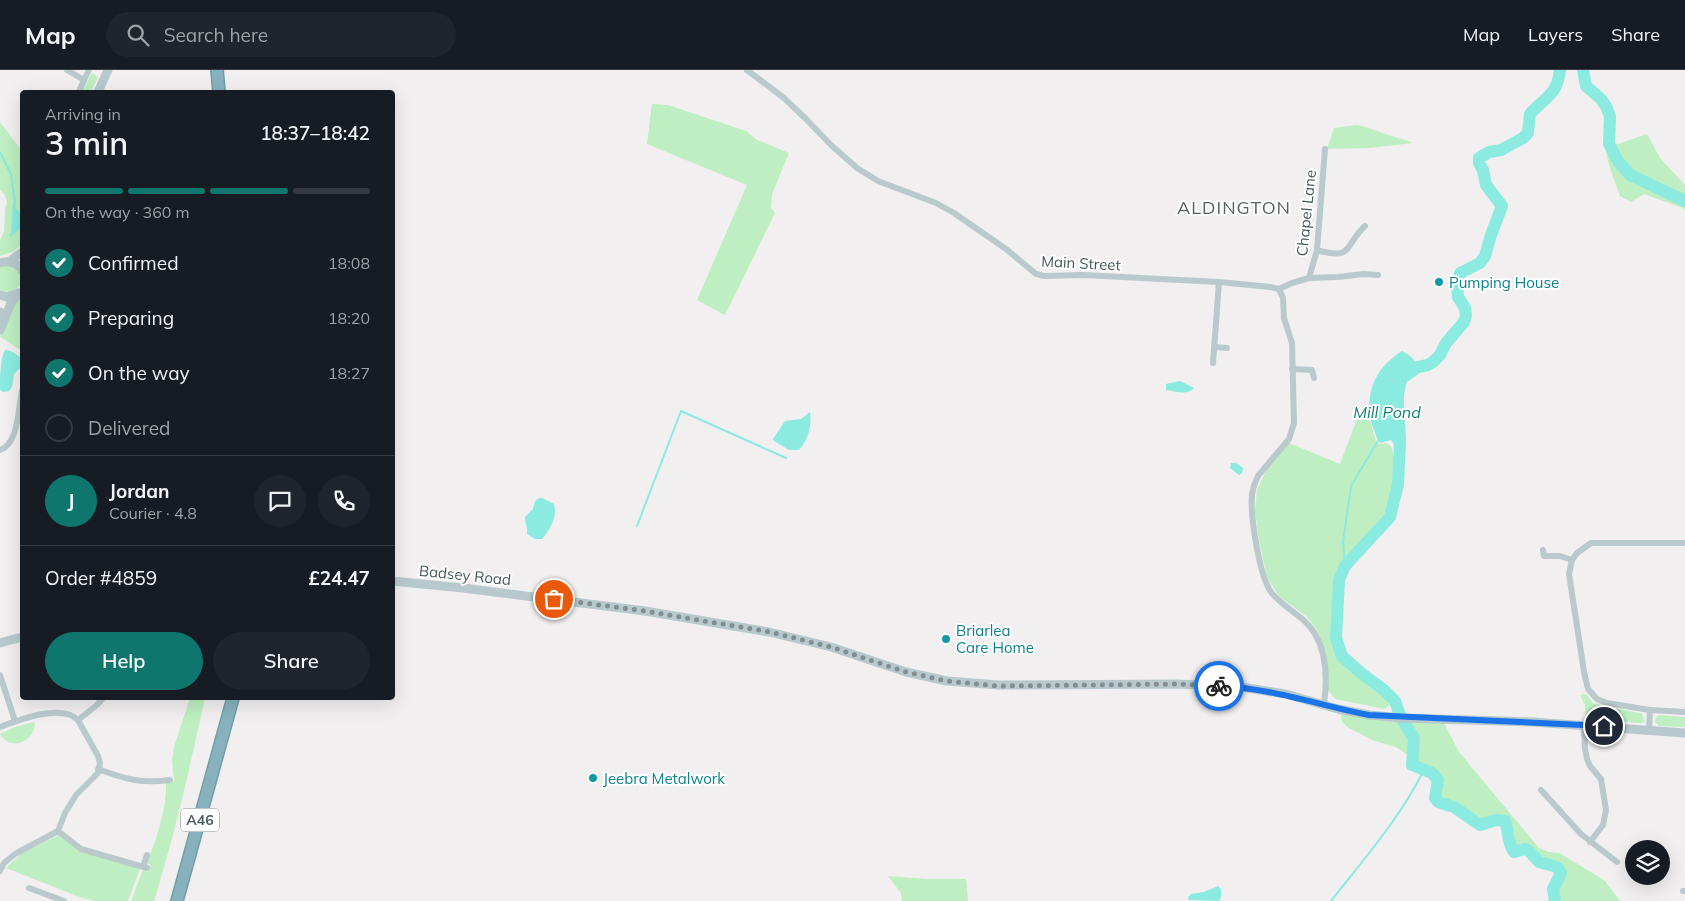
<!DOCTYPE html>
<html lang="en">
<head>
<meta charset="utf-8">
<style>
  body { margin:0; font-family:Mulish,sans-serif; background:#20242c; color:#f1f3f6; height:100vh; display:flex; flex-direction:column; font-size:19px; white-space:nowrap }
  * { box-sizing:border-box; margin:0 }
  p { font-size:16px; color:#9ea1a6 }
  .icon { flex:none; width:28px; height:28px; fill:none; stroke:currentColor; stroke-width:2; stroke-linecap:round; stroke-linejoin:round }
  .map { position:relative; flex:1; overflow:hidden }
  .side { position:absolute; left:20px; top:20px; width:375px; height:610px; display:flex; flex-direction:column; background:#171b24; border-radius:5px; box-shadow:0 5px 20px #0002 }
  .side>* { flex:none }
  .buttons { position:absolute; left:1625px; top:770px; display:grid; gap:10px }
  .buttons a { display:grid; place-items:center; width:45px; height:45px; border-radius:50%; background:#171b24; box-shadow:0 5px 20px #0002; font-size:25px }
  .pin { position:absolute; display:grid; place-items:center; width:42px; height:42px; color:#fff; margin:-21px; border:2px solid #fff; border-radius:50%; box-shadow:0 1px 5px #0007 }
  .courier { position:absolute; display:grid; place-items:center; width:50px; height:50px; margin:-25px; border:4px solid #1a73e8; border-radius:50%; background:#fff; color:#222; box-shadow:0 1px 6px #0007 }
  .overview em { font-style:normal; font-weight:600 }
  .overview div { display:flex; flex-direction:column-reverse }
  .overview { display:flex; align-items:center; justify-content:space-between; height:85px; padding:0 25px }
  h1 { font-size:32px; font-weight:600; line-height:38px }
  .bar { display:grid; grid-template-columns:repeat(4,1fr); gap:8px 5px; align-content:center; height:60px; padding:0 25px }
  .bar i { height:6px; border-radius:4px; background:#363941 }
  .bar .active { background:#0f766e }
  .bar p { grid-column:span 4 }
  .line { display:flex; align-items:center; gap:12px; padding:0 25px; border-top:1px solid #363941 }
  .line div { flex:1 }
  .round { display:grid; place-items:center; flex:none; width:52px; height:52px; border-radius:26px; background:#20242c }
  ol { padding:0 25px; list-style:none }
  li { display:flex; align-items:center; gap:15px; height:55px }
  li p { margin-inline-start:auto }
  li .icon { padding:5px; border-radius:50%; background:#0f766e; color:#fff; stroke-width:4 }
  li:last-child { color:#9ea1a6 }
  li i { width:28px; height:28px; border:2px solid #363941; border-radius:50% }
  .button { display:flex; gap:10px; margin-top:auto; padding:10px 25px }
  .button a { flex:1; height:58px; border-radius:30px; background:#0f766e; color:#fff; font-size:20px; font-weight:600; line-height:58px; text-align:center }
  .button a+a { background:#20242c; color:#f1f3f6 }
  header { display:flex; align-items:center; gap:30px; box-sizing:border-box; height:70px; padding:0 25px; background:#171b24; border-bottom:1px solid #363941 }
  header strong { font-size:24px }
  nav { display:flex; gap:28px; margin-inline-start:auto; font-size:18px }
  .search { width:350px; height:45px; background:#20242c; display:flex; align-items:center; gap:12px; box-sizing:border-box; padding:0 18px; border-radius:28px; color:#9ea1a6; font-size:19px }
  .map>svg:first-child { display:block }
  .green { fill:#beeec1 }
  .water { fill:#8bebe0 }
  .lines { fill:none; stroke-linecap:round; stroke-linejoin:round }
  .stream { stroke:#8bebe0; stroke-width:2 }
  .river { stroke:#8bebe0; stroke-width:12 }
  .highway-casing { stroke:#729ea9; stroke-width:14 }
  .street { stroke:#bac9cb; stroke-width:6 }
  .secondary { stroke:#b8c9cd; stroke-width:9 }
  .highway { stroke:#87b2bd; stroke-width:11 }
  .done { stroke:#828e8f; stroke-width:5; stroke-dasharray:0 9 }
  .route { stroke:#1a73e8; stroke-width:6 }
  .culture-dot { fill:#0f9aa8; stroke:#fff; stroke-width:2 }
  .labels { text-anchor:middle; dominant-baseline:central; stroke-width:4; stroke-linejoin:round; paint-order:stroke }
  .shield { fill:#fff; stroke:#7e8b8d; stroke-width:1 }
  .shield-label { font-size:14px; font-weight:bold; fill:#47595c }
  .street-label { font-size:15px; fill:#47595c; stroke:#fff }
  .culture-label { font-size:15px; fill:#0d838f; stroke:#fff; text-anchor:start }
  .water-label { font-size:16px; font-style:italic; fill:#0f8275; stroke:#fff }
  .quarter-label { font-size:18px; letter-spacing:1px; fill:#5b6264; stroke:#fff }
</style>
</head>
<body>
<header>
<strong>Map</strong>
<div class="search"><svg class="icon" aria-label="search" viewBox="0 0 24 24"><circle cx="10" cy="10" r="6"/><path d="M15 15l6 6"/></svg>Search here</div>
<nav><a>Map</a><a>Layers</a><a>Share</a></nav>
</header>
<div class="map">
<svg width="1685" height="831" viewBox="0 0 1685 831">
  <rect width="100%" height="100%" fill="#f1efef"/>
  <g class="green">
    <path d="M92,3L98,7L91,22H82Z"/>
    <path d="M652,34L668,35L746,61L757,70L789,83L772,124L771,138L775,143L725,245L697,230L747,115L647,74Z"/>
    <path d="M0,52L22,81V175L12,182L0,186V170L4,162L5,139L7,133L5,125L0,120Z"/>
    <path d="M1357,55C1367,57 1375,60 1385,64C1394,67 1404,69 1413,73L1369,78L1327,79L1334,58Z"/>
    <path d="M1647,64L1660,88L1685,115V141L1683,138L1644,124L1631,132L1620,126C1616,113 1602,82 1607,71L1618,74Z"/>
    <path d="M4,195C34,198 21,230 0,220V197Z"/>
    <path d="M22,225V281L0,267L6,255L12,238Z"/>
    <path d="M1364,344L1370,351L1376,371L1380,374L1387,373L1392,378L1394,389L1393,412L1385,444L1371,459L1362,476L1345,496L1339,510L1336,568L1342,587L1361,603L1384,620L1389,635L1385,639L1335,629L1328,620L1323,574L1316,558L1306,546L1280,527L1271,514L1267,507L1259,471L1255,441L1257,420L1268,397L1289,373L1340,394L1357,349L1360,345Z"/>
    <path d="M1586,624L1593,633L1598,635L1640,643L1642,644L1645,652L1641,653L1586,649L1585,635L1580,625Z"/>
    <path d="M190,628H205C190,696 175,764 154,831H131L143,800L148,802L151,795L147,793C156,770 167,738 166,713L174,712L172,689L175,674Z"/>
    <path d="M1341,643L1444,653L1459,682L1539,778L1548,782L1560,783L1605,811L1620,831H1555L1553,819L1561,803L1557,797L1539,792L1529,781L1525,779L1514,782C1507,773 1509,762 1505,751L1496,750L1480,755L1454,737L1438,732L1435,728L1438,710L1432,703L1412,695L1411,687L1396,677L1372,670L1349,658L1342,652Z"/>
    <path d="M1659,645L1685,647V657L1659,656L1655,652L1656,647Z"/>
    <path d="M35,652C35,672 10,682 0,664L15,657Z"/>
    <path d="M59,765L69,773L140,798L128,831H95L82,828L6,798L21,784Z"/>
    <path d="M888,806L926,809H966L968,831H902L901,823Z"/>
  </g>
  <g class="water">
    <path d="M13,133H15L16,139L22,145V158H21L10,167L9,165L11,162Z"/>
    <path d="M5,280C11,280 18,285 22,289V296L14,304L12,317L9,321L3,322L0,320C0,308 0,289 5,280Z"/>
    <path d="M1402,281C1412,286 1418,292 1417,303L1410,305C1399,325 1406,349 1406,371L1395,374L1391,370L1380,373L1378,370C1375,362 1370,352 1370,344C1367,315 1379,296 1402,281Z"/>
    <path d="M1180,311L1194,318C1187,326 1175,321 1166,320V314Z"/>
    <path d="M810,342C812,355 808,371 799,380H789L774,371L773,369L785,351L801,349Z"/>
    <path d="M1231,393H1236L1243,398L1242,403L1239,405L1230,398Z"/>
    <path d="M539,428H542L554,434C558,446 550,459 542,469H535L527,464C528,457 525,454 525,447L533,439L535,431Z"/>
    <path d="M1218,816L1221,819V827L1219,831L1189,830L1188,827L1191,824L1204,822Z"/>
  </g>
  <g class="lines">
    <g class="stream">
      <path d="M0,82L11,104L15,134"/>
      <path d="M637,456L681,341L786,388"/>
      <path d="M1345,496L1343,472L1351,416L1379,369"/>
      <path d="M1331,831C1364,789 1400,748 1424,700"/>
    </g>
    <g class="river">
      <path d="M1583,0L1586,16L1601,29L1607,38L1610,47L1609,74L1618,91L1630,105L1685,131"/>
      <path d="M1405,306L1418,297L1428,295L1434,291L1440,285L1446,273L1464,252L1466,245L1465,238L1458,227L1457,216L1460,203L1480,193L1485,186L1491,165L1502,136L1486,115L1483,100L1479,93V88L1489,82L1501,80L1523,68L1528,63L1530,44C1545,27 1557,26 1560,0"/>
      <path d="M1392,360L1400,373L1398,414L1390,447L1345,496L1339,510L1336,568L1342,586L1361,603L1384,620L1395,631L1401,648L1414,668L1412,695L1432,703L1438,710L1435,728L1438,732L1454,737L1480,755L1496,750L1505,751C1509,762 1507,773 1514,782L1525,779L1529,781L1539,792L1557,797L1561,803L1553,819L1555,831"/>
    </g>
    <defs>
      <g id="highway">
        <path d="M217,0L219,22"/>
        <path d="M177,831L233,628"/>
      </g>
    </defs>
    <use href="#highway" class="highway-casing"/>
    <g class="street">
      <path d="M67,0L84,10L89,0"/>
      <path d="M747,0L784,28L806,49L831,75L857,98L878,111L936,133L954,143L1006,179L1036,204L1044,206L1083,205L1219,212L1270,217L1279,219"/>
      <path d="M79,22L84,10"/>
      <path d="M1317,180C1354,191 1344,175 1365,156"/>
      <path d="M1309,208L1317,180L1325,79"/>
      <path d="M1279,219L1283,228L1284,248L1292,273L1294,353L1289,369L1258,406C1255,412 1253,418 1252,424C1250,445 1259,505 1271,522C1283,538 1305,546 1315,564C1327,584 1327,613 1324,635"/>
      <path d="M1279,219L1292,213L1309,208L1338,207L1364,204L1378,205"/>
      <path d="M1214,277L1227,278"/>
      <path d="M1213,293L1219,212"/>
      <path d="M1292,299L1312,300L1314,308"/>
      <path d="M0,380C19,374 18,338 22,321"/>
      <path d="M1543,480L1544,486H1560L1572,490L1569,504L1584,602L1588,619L1597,629L1607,633L1650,640L1649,660"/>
      <path d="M1572,490L1577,483L1591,473H1685"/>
      <path d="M0,605L15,651"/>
      <path d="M1650,640L1685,642"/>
      <path d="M78,650L97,635L103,628"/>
      <path d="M1584,655L1585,679L1587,689L1590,696L1601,709L1606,740L1603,755L1590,772"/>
      <path d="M0,657C18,650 62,633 78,650L98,686L100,693L98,703L76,725L65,743L58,761L15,784L4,793L0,801"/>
      <path d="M98,699C125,709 141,714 170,710"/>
      <path d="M1541,720L1581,764L1617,792"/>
      <path d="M58,761L81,779L147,798"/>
      <path d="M143,796L147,785"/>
      <path d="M29,818L64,831"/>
      <path d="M1683,821H1685"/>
    </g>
    <g class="secondary">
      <path d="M98,22L108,0"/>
      <path d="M10,191L22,182"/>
      <path d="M0,193C9,190 17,192 22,200"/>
      <path d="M0,225L7,227L19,223"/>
      <path d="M0,242V244"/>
      <path d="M0,260L11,233L19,223"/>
      <path d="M392,511L463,518L645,541L769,562L831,577L906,602L947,611L999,615L1178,614L1241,617L1286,624L1338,639L1369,645L1402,648L1533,652L1685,663"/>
      <path d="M0,573L22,567"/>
    </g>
    <use href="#highway" class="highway"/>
  </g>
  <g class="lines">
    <path class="done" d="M554,529L645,541L770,562L831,577L906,602L947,611L998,616L1178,614L1219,616"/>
    <path class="route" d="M1219,616C1271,618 1318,635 1369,645L1604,656"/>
  </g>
  <g class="culture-dot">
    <circle cx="1439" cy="212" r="5"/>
    <circle cx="946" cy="569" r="5"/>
    <circle cx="593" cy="708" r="5"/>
  </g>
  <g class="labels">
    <rect class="shield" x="181" y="738.5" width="38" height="23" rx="4"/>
    <g class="shield-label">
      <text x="200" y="750">A46</text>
    </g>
    <g class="street-label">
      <text transform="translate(1306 143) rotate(-84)">Chapel Lane</text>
      <text transform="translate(1081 193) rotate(3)">Main Street</text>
      <text transform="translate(465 505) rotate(6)">Badsey Road</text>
    </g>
    <g class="culture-label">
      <text x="1449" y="212">Pumping House</text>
      <text x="956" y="560">Briarlea<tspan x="956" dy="17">Care Home</tspan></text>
      <text x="603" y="708">Jeebra Metalwork</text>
    </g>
    <g class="water-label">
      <text x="1387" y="342">Mill Pond</text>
    </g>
    <g class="quarter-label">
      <text x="1234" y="137">ALDINGTON</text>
    </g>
  </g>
</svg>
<div class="buttons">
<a><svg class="icon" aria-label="layers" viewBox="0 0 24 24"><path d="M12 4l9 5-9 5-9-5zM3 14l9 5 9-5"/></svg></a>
</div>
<div class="pin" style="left:554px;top:529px;background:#ea580c"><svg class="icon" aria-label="bag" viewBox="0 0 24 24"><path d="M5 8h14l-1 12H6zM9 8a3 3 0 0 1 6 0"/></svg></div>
<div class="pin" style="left:1604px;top:656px;background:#1f2937"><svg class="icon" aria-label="home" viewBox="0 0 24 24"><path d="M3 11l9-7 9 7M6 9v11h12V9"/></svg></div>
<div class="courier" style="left:1219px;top:616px"><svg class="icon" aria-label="bike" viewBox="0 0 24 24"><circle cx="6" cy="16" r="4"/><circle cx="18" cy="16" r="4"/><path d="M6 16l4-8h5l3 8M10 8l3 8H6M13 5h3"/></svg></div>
<section class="side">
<div class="overview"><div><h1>3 min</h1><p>Arriving in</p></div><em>18:37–18:42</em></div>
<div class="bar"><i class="active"></i><i class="active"></i><i class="active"></i><i></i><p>On the way · 360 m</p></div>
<ol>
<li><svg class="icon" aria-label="check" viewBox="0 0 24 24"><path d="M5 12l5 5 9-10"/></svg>Confirmed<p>18:08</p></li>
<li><svg class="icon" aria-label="check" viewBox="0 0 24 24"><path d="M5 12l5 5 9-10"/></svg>Preparing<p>18:20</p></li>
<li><svg class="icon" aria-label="check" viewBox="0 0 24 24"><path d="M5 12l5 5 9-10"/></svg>On the way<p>18:27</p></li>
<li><i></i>Delivered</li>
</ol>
<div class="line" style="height:90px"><b class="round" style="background:#0f766e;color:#fff">J</b><div><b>Jordan</b><p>Courier · 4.8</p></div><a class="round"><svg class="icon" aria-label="chat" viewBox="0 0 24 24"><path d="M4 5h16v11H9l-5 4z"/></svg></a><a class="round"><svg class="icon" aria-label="phone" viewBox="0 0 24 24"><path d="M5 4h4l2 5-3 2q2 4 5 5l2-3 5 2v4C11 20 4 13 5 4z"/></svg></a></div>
<div class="line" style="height:65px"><div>Order #4859</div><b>£24.47</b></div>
<div class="button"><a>Help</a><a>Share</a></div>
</section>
</div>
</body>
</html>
